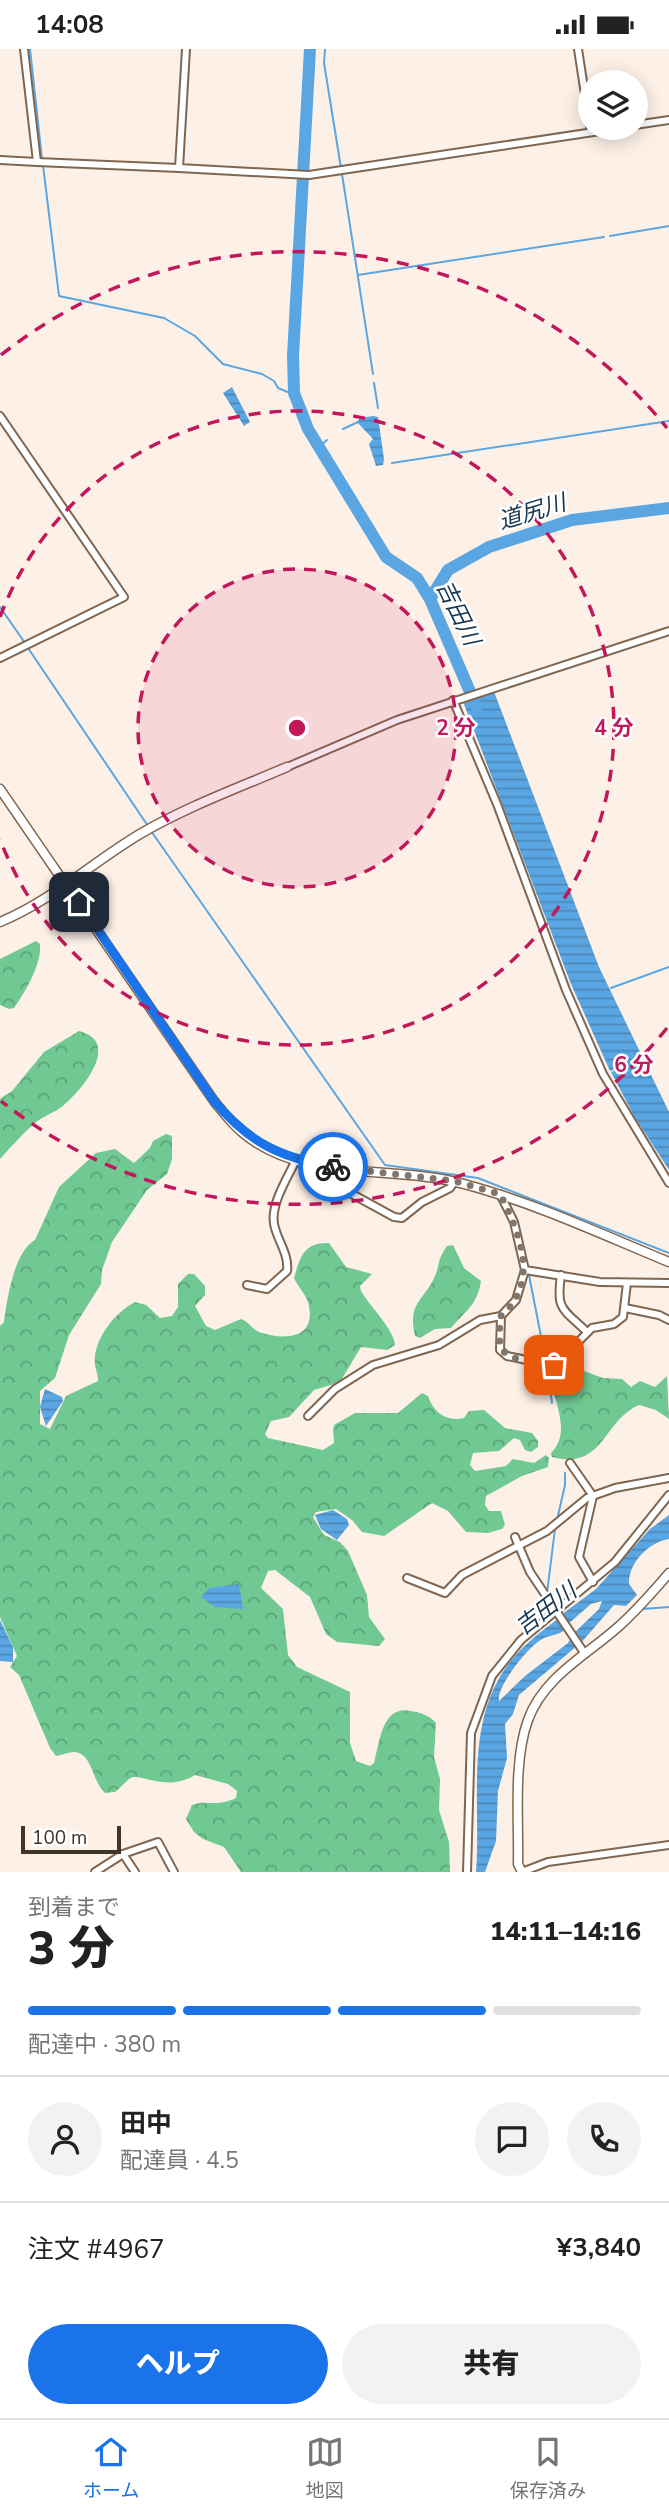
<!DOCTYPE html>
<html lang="ja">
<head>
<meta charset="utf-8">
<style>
  body { margin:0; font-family:"Nunito Sans","Noto Sans JP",sans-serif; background:#f2f2f2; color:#222; height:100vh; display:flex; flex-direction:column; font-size:26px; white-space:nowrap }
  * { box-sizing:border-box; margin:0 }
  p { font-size:23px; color:#767676 }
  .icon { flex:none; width:38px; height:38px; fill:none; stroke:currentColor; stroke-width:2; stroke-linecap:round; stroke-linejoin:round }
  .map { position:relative; height:1823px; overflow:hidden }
  .side { display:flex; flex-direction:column; background:#fff; flex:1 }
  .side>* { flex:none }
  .buttons { position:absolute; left:578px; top:21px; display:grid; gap:14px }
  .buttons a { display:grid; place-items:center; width:70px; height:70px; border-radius:50%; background:#fff; box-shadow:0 4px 18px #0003; font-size:35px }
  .scale { position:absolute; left:21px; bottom:18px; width:100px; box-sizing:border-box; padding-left:7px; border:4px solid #3f342a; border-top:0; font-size:19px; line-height:24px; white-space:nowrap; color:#3f342a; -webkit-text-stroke:5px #fff; paint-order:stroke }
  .pin { position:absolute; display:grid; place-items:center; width:60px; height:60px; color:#fff; margin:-30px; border-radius:14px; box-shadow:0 4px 10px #0006 }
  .courier { position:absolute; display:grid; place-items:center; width:70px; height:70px; margin:-35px; border:5px solid #1a73e8; border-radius:50%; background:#fff; color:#222; box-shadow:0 2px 9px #0007 }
  .overview em { font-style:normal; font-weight:800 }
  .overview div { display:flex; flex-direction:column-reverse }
  .overview { display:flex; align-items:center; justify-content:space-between; height:119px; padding:0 28px }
  h1 { font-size:46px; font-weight:800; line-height:52px }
  .bar { display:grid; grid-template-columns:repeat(4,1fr); gap:10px 7px; align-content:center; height:84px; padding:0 28px }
  .bar i { height:9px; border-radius:5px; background:#e0e0e0 }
  .bar .on { background:#1a73e8 }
  .bar p { grid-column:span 4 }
  .line { display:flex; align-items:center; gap:18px; padding:0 28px; border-top:2px solid #e0e0e0 }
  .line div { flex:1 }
  .round { display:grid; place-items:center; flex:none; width:74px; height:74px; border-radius:37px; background:#f2f2f2 }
  .cta { display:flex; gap:14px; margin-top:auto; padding:14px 28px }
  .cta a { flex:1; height:80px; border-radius:42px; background:#1a73e8; color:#fff; font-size:28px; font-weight:800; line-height:80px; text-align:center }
  .cta a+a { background:#f2f2f2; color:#222 }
  .status { display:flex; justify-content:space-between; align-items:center; height:49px; padding:0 35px; background:#fff; direction:ltr }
  .status svg { height:19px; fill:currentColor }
  .tabs { display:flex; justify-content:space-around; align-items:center; height:98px; border-top:2px solid #e0e0e0; background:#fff; font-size:19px; color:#767676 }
  .tabs a { display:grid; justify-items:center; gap:4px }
  .tabs .on { color:#1a73e8 }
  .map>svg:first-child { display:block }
  .forest { fill:url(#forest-crowns) }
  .water { fill:url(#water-rules) }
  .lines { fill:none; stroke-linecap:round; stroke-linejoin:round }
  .stream { stroke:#5aa6e2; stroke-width:2 }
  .river { stroke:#5aa6e2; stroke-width:12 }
  .street-casing { stroke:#7f6650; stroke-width:10 }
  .secondary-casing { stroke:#7f6650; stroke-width:11 }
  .street { stroke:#fff; stroke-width:6 }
  .secondary { stroke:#fff; stroke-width:8 }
  .done { stroke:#82766c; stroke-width:7; stroke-dasharray:0 12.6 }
  .route { stroke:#1a73e8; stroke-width:9 }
  .ring { fill:none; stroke:#c2185b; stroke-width:3.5; stroke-dasharray:12 9 }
  .labels { text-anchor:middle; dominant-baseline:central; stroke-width:5; stroke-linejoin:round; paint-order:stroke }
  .water-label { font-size:23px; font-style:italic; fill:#193952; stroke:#fff }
  .centre { fill:#c2185b; stroke:#fff; stroke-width:3.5 }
  .ring-label { font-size:21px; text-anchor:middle; font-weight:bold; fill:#c2185b; stroke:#fff; stroke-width:5; stroke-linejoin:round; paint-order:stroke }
</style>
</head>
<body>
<div class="status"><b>14:08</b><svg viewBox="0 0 49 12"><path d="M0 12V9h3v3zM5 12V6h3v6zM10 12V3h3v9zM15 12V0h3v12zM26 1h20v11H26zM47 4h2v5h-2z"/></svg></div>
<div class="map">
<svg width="669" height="1823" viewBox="0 0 669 1823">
  <defs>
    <pattern id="forest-crowns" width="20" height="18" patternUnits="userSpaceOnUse" patternTransform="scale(1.75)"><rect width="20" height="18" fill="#70c892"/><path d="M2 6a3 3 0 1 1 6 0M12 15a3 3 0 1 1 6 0" fill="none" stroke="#5da377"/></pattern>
    <pattern id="water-rules" width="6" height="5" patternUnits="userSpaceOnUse" patternTransform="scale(1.75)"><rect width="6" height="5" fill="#5aa6e2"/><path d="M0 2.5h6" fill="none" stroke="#4c88b7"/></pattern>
  </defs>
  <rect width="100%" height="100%" fill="#fdf1e7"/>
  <g class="forest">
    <path d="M36,892L40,895C42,915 25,943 14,959L9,960L0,956V910Z"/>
    <path d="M79,982C122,993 83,1040 63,1057C54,1064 43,1067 35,1074C22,1085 11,1098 0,1110V1050L12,1042L44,1003Z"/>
    <path d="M166,1085L172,1087V1110L167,1125L147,1141L112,1193L102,1221L101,1235L69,1286L55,1329L40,1342V1375L50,1380L66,1347L98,1332C98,1325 96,1322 95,1316C92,1292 115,1263 135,1253L146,1256L160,1269L172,1267L178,1258V1235L188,1225H194L205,1237V1246L195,1257L206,1277L215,1281L241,1270C249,1273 252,1280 259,1283C285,1292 318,1290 308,1253C305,1244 298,1238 294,1229C300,1208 304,1193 329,1194L346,1218L372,1225L360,1237L361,1242C369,1256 395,1282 395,1296L387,1301L361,1298L340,1333L314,1341L289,1368L271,1372L265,1385L268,1389L323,1401L334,1394L333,1381L334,1376L355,1364H398L422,1344L428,1347C433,1363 446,1373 464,1369L469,1362L484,1361L505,1379L532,1384L538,1392V1398L531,1403L525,1401L520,1391L514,1389L499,1402L473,1404L470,1416L475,1422L506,1417L513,1410L534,1414L546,1406L549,1409L548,1418L522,1427L486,1447L485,1456L489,1462H501L505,1476L502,1480L488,1484L466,1483L448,1462L432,1454L384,1487L362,1483L352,1471L336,1460L316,1463L313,1468L324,1486L340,1493L348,1502L367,1546L369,1568L385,1590L379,1597L337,1593L326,1585L310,1548L275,1521L268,1522L261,1539L283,1560L288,1606L297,1618L350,1643V1694L356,1712L370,1717L374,1714C380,1692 382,1656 411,1662C421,1664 429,1666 436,1674L434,1708L440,1730L439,1761L449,1793L450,1823H241L224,1798L203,1790L194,1783L186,1770L192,1756C207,1750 214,1759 236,1749L237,1742L228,1735L195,1726C166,1744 140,1723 131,1729C125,1732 121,1739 115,1743L105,1744C92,1733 93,1704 74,1703C69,1703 62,1706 56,1707L50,1699L19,1626L10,1618L17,1607L0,1568V1277L4,1273C7,1250 14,1203 35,1191L59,1138L96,1104L115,1100L134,1114L150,1099L153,1092Z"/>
    <path d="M453,1196L464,1219L481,1232C477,1257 465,1262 451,1279L435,1280L420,1289L415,1287C407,1254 424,1252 435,1227C440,1215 437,1211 447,1197Z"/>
    <path d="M566,1307L584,1322L603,1329L622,1330L631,1338L640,1332L655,1338L667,1327L669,1370L656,1361L639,1356C603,1371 604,1422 552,1408L551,1404C572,1384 554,1354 551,1329L564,1320Z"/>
  </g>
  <g class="water">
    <path d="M232,338L250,373L244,377L223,344Z"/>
    <path d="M373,367L378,368L384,410L383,416L376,417L369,395L373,390L357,373L360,369Z"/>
    <path d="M493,640L599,918L669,1063V1121L634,1067L611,1023L625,1017L610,1022L571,935L462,650Z"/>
    <path d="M45,1340L62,1348L63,1352L46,1377L40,1358Z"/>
    <path d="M333,1461L347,1470L349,1476L337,1491L321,1480L315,1466Z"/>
    <path d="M669,1466V1490C649,1493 628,1514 629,1535L637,1546L626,1557L614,1556L580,1595L573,1585L599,1560L602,1552L591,1555L567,1576L561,1566L596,1540L650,1480Z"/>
    <path d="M239,1535L243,1560L215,1558L201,1548L209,1539Z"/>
    <path d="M560,1568L565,1581C558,1586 551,1586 544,1589C529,1596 496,1638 499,1652L525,1627L568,1594L572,1587L578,1596L519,1646L513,1665L505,1675L507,1709L498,1742L496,1792L485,1823H476C481,1759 466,1683 501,1626C516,1600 541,1583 560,1568Z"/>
    <path d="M0,1571L13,1598V1613L0,1612Z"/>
  </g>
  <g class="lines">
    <g class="stream">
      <path d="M30,0L42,110"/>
      <path d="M325,0L324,14L341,119"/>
      <path d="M43,116L59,247L164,269L195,287L223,315L262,325L274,332L278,339L295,346"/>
      <path d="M342,125L373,325"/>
      <path d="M610,187L669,177"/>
      <path d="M358,226L604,188"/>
      <path d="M374,334L378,359"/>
      <path d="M343,380L358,373"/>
      <path d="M320,397L327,391"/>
      <path d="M392,414L669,372"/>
      <path d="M0,558L25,594"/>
      <path d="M28,599L148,777"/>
      <path d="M151,782L385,1116L478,1129L669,1204"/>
      <path d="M611,939L669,918"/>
      <path d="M508,1152L522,1191L528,1220"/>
      <path d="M529,1226L546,1313"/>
      <path d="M547,1319L552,1354"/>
      <path d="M557,1471L565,1436V1424"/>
      <path d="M547,1544L555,1480"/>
      <path d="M642,1560L669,1558"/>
      <path d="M543,1566L546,1549"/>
    </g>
    <g class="river">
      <path d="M310,0L293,307L294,344L308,380L386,508L417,529L430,550L477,659"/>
      <path d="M430,550L448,521L489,498L572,471L669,459"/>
    </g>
    <defs>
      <g id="street">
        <path d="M186,0L179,119L309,126L620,79"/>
        <path d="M578,0L590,78"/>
        <path d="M635,76L669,71"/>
        <path d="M0,111L37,113L24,0"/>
        <path d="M37,113L179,119"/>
        <path d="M0,367L124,548L0,609"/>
        <path d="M453,651L497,755L566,941L603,1025L669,1134"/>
        <path d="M287,718L397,671L669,582"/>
        <path d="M310,1114L319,1127L394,1168L402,1169L422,1153L450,1139L455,1132"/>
        <path d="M500,1145L514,1173L525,1221L600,1233L669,1234"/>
        <path d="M525,1221L516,1251L501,1267L500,1301L507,1307L551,1316L556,1315L592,1279L614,1275L623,1268L627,1234"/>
        <path d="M561,1226C556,1261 562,1259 587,1283"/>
        <path d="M247,1236L267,1240L287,1222C289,1206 279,1194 275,1179C268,1158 288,1128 296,1111"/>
        <path d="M625,1259L659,1266L669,1271"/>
        <path d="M308,1367L335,1340L373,1316L439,1296L480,1271L501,1267"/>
        <path d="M570,1414L593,1447L579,1508L593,1533"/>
        <path d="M515,1488L530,1523L585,1605"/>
        <path d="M407,1529L445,1544L462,1526L547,1482L587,1449L615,1439L669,1429"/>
        <path d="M123,1805L158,1793L174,1823"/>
        <path d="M95,1823L123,1805L135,1823"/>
        <path d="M467,1823L471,1684L492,1627L521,1591L615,1513L669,1446"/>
        <path d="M522,1823L548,1813L669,1796"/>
      </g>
      <g id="secondary">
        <path d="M0,740L214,1052C223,1063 232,1075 243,1084C304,1135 393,1115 464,1135C535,1154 601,1185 669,1213"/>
        <path d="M0,873C51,852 93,813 140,785C186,758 238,739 287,718"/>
        <path d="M522,1823L518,1815C519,1771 513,1712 528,1671C543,1629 585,1607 617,1579C636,1562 652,1544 669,1524"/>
      </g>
    </defs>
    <use href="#street" class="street-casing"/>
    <use href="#secondary" class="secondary-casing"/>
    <use href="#street" class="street"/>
    <use href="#secondary" class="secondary"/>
  </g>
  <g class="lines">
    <path class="done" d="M333,1118L455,1132L500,1145C520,1184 540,1234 501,1267C496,1304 501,1310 538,1312C544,1312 549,1315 554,1316"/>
    <path class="route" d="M79,853L214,1052C250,1094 279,1108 333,1118"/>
  </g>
  <circle cx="297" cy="679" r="159" fill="#c2185b" fill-opacity=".12"/>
  <g class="ring">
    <circle cx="297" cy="679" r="159"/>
    <path d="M0 568A317 317 0 1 1 0 790"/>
    <path d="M667 979A476 476 0 0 1 1 1052M1 306A476 476 0 0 1 667 379"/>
  </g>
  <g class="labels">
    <g class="water-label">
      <text transform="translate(532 463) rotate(-17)">道尻川</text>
      <text transform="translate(458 564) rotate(64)">吉田川</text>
      <text transform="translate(546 1560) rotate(-37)">吉田川</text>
    </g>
  </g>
  <circle cx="297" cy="679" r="10" class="centre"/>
  <g class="ring-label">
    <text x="456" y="686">2 分</text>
    <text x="614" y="686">4 分</text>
    <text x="634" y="1023">6 分</text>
  </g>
</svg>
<div class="buttons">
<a><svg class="icon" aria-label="layers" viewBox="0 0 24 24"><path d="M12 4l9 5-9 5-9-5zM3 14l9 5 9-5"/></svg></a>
</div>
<div class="scale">100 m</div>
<div class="pin" style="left:554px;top:1316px;background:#ea580c"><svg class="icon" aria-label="bag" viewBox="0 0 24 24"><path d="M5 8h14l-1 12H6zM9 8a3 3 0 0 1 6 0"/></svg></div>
<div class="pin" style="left:79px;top:853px;background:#1f2937"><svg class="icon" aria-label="home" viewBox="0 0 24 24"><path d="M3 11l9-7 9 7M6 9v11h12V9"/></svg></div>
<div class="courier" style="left:333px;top:1118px"><svg class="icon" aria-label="bike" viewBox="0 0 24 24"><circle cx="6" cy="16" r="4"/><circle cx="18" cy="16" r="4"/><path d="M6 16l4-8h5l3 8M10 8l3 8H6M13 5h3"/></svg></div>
</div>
<section class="side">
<div class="overview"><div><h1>3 分</h1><p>到着まで</p></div><em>14:11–14:16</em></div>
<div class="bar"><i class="on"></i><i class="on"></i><i class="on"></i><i></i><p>配達中 · 380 m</p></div>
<div class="line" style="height:126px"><a class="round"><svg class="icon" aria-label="person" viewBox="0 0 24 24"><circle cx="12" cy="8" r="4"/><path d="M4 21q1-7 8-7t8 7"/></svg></a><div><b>田中</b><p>配達員 · 4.5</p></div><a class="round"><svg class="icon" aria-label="chat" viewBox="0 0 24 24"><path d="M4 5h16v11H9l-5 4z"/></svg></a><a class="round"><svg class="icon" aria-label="phone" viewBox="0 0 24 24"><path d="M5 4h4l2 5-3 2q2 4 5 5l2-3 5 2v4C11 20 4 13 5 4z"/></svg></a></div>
<div class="line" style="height:91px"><div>注文 #4967</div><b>¥3,840</b></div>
<div class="cta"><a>ヘルプ</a><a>共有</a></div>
</section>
<nav class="tabs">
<a class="on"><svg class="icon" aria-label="home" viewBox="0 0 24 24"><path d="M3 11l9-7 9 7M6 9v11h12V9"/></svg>ホーム</a>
<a><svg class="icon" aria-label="map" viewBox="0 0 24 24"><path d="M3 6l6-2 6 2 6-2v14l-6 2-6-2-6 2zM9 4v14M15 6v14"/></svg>地図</a>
<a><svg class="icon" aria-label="saved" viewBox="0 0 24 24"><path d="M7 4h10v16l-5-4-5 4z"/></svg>保存済み</a>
</nav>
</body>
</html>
